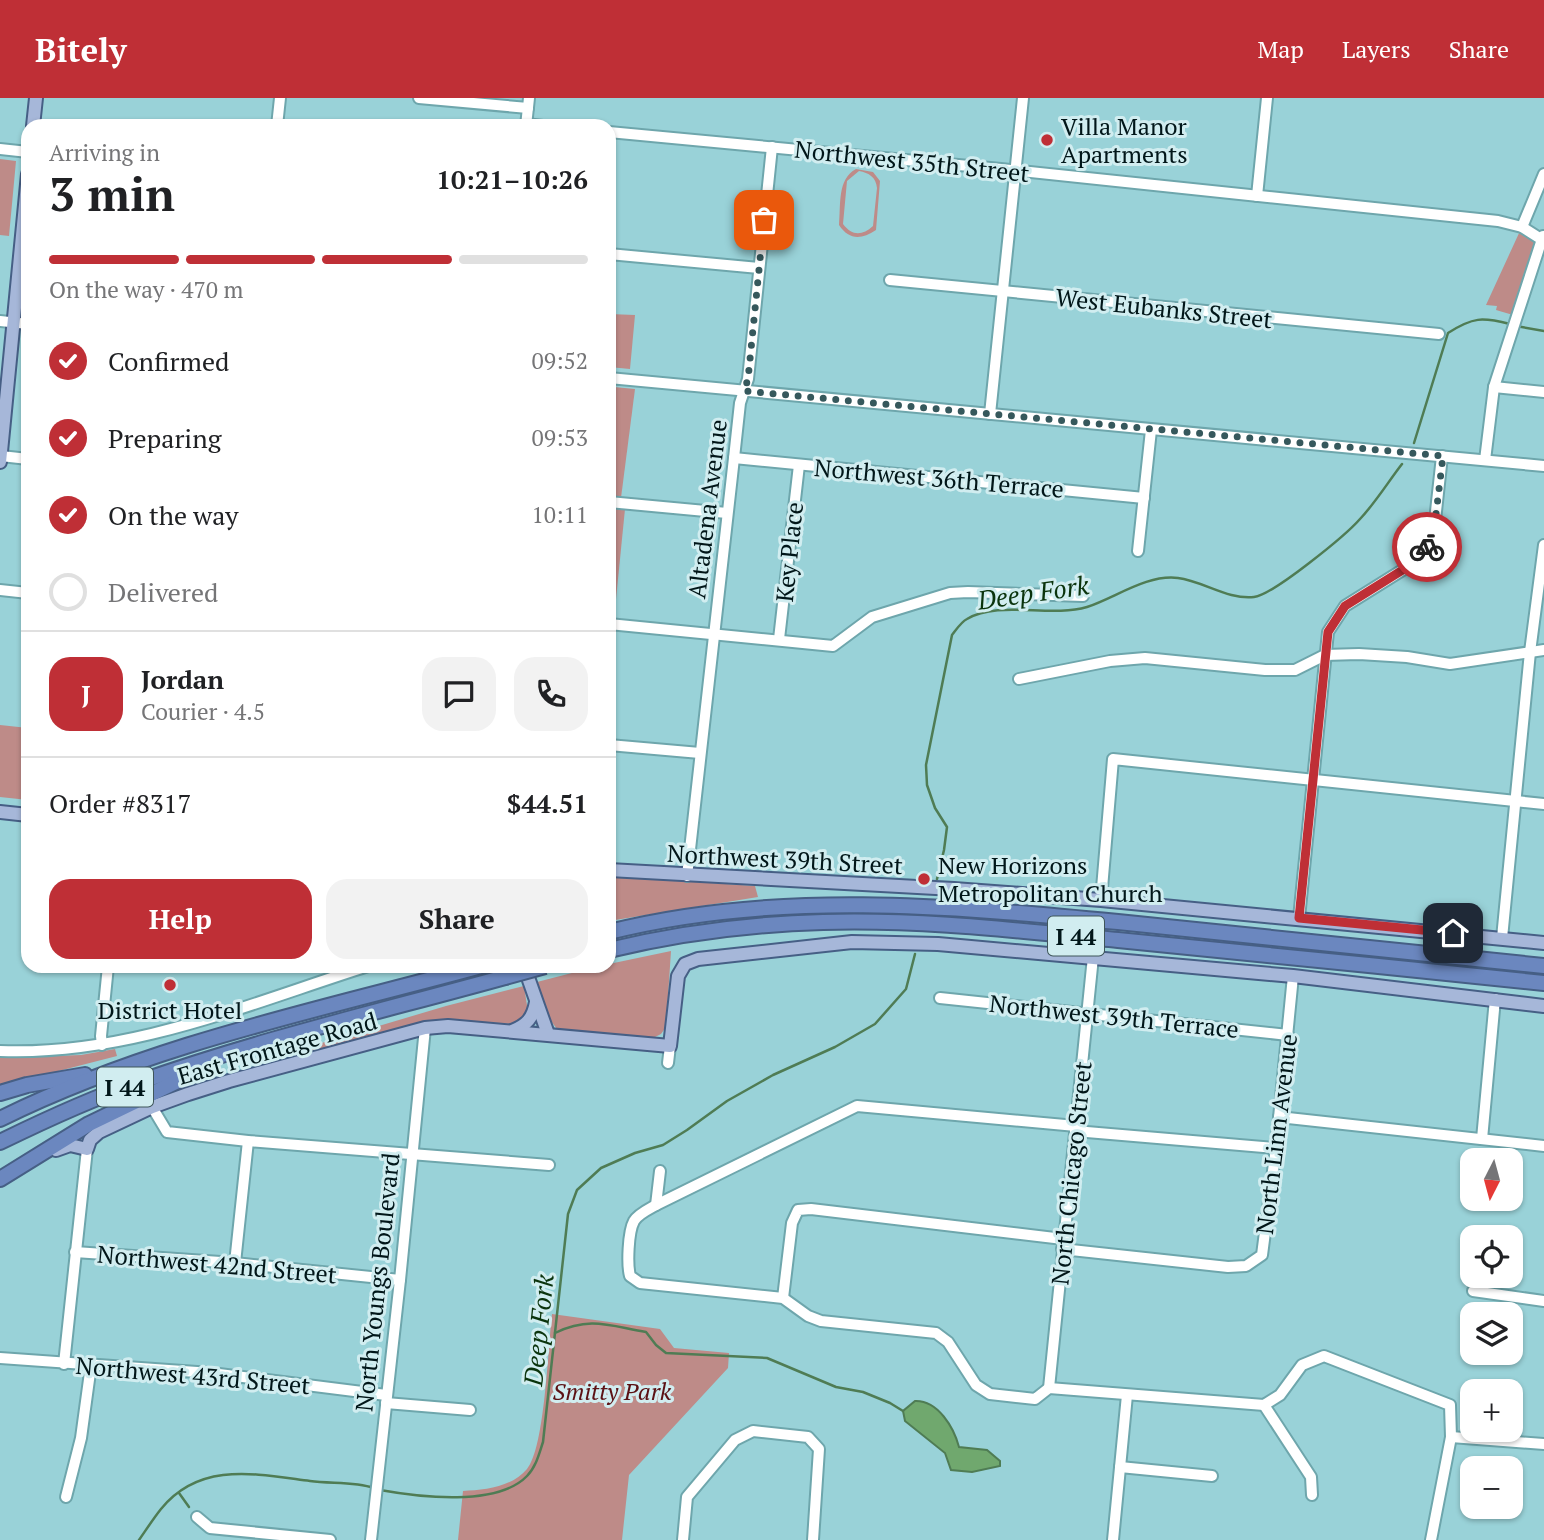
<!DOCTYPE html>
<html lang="en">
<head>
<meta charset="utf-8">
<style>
  body { margin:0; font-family:"PT Serif",serif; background:#f2f2f2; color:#202124; height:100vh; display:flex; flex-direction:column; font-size:26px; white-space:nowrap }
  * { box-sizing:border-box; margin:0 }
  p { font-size:23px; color:#757577 }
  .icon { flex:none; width:38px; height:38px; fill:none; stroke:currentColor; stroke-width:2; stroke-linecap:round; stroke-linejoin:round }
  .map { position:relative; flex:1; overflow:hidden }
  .panel { position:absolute; left:21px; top:21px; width:595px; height:854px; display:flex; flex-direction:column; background:#fff; border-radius:21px; box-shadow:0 2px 5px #0004 }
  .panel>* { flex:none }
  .needle { width:46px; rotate:186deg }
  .buttons { position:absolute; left:1460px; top:1050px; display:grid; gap:14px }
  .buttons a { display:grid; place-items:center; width:63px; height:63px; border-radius:14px; background:#fff; box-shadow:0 2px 5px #0004; font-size:35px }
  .pin { position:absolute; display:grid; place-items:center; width:60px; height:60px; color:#fff; margin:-30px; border-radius:14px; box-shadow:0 4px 10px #0006 }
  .courier { position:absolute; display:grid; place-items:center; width:70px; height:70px; margin:-35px; border:5px solid #bf2f36; border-radius:50%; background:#fff; color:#222; box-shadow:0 2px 9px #0007 }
  .head em { font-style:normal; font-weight:700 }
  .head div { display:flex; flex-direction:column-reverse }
  .head { display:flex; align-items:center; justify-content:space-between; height:119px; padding:0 28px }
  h1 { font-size:46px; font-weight:700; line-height:52px }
  .bar { display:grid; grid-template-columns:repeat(4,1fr); gap:10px 7px; align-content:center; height:84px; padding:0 28px }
  .bar i { height:9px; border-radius:5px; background:#e0e0e0 }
  .bar .on { background:#bf2f36 }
  .bar p { grid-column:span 4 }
  .line { display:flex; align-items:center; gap:18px; padding:0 28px; border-top:2px solid #e0e0e0 }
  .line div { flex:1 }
  .round { display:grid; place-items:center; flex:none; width:74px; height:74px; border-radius:21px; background:#f2f2f2 }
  ol { padding:0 28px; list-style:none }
  li { display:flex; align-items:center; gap:21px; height:77px }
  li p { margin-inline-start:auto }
  li .icon { padding:7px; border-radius:50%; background:#bf2f36; color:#fff; stroke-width:4 }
  li:last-child { color:#757577 }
  li i { width:38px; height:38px; border:4px solid #e0e0e0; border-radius:50% }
  .primary-button { display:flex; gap:14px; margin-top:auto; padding:14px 28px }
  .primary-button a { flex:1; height:80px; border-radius:21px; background:#bf2f36; color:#fff; font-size:28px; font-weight:700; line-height:80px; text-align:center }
  .primary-button a+a { background:#f2f2f2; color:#202124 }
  header { display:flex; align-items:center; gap:42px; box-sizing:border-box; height:98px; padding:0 35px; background:#bf2f36; color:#fff }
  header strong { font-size:33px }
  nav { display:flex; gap:38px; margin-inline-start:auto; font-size:24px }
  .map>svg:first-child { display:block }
  .green { fill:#be8b88; fill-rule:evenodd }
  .water { fill:#70a86e; stroke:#4f7c54; stroke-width:2 }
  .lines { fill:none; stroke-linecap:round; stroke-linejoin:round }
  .stream { stroke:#4f7c54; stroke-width:2.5 }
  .minor-casing { stroke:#6ea6ac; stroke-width:14 }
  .major-casing { stroke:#465f85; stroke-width:16 }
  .highway-casing { stroke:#465f85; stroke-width:18 }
  .minor { stroke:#fff; stroke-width:10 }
  .major { stroke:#a6b7d9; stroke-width:12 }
  .highway { stroke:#6b87bf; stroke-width:14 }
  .highway-bridge-casing { stroke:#465f85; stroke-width:18; stroke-linecap:butt }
  .highway-bridge { stroke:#6b87bf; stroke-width:14 }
  .done { stroke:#36585c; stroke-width:7; stroke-dasharray:0 12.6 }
  .route { stroke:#bf2f36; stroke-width:9 }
  .poi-dot { fill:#bf2f36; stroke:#d1edf0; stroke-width:2.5 }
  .labels { text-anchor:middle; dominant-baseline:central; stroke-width:6; stroke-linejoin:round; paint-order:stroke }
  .shield { fill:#d1edf0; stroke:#3f565a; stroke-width:2 }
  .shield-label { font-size:23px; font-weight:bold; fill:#011619 }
  .poi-label { font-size:24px; fill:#011619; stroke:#d1edf0; text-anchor:start }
  .street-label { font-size:24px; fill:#011619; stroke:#d1edf0 }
  .park-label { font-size:24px; font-style:italic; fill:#5b1114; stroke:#d1edf0 }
  .water-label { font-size:26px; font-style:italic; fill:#0b340d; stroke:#d1edf0 }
</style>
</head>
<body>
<header>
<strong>Bitely</strong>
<nav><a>Map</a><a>Layers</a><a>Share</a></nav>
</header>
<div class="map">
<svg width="1544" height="1442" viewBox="0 0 1544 1442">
  <rect width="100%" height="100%" fill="#99d2d8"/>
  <g class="green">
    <path d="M0,61L16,63L9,138L0,137Z"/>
    <path d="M856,71L873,74L880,83L876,132C861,142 849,142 839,127C841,107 837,81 856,71ZM859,73C869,75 876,79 877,90L873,128C862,138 852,138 843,126L847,83Z"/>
    <path d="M1520,133L1534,143C1536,152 1516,203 1513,217L1496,212L1497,208L1486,207Z"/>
    <path d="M609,216L635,217L630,271L609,269Z"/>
    <path d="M614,289L635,291L621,400L609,399V342Z"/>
    <path d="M611,409L625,411L614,521H609Z"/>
    <path d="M0,627L28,630V702L0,699Z"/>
    <path d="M609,778L755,788L758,799L609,823Z"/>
    <path d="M671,853L666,929L661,936L653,940L557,931L551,923L537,884L599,868H609V866Z"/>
    <path d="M524,888L528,914L521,921L510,926L448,921L426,923L298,957V952L446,908Z"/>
    <path d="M115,951L117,958L0,988V960L81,957Z"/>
    <path d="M552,1216L660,1231L674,1250L729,1255L728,1270L629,1377L622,1442H458L463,1393C485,1392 512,1389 527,1371C545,1350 548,1248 552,1216Z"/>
  </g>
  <path class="water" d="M915,1303C938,1302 954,1330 959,1349L987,1352L1000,1363V1368L972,1374L951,1372L945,1355L905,1323L903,1313Z"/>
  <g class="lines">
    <g class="stream">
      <path d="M1516,228L1544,233"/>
      <path d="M1414,345L1448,235C1473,219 1482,219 1510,226"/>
      <path d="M937,781L944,752L947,729L935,710L927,687L926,667L952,537C956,532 961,524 967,521C999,502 1050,520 1087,509C1115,500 1147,476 1178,480C1203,483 1228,502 1254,499C1273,497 1346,437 1360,421C1376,404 1388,384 1402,366"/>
      <path d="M555,1235C590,1218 610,1228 646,1234L656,1247L666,1255L767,1260L836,1289L863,1294L890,1305L903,1313"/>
      <path d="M380,1392C419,1399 497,1409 527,1378C536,1369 539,1356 543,1344L568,1116L577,1092L601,1070L635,1055L663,1047L687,1032L727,1003L773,977L835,949L875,926L906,891L915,856"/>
      <path d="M179,1395L189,1409"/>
      <path d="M139,1442C146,1432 153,1421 161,1411C200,1363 256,1376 310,1383C331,1386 354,1383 374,1390"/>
    </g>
    <defs>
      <g id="minor">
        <path d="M419,0L528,10"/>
        <path d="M526,26L543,28"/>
        <path d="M277,28L280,0"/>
        <path d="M526,28L529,0"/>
        <path d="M609,34L1001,71L1498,123L1522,129L1544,143"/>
        <path d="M0,51L28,54"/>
        <path d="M1257,98L1267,0"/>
        <path d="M1522,129L1544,76"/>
        <path d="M609,156L759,170"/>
        <path d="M890,182L1439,236"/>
        <path d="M0,223L28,226"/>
        <path d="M609,280L1544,368"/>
        <path d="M1494,289L1544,294"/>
        <path d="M990,316L1023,0"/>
        <path d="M1,358L28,361"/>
        <path d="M734,360L1144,400"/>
        <path d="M1485,362L1494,289L1543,138"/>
        <path d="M609,404L727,415"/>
        <path d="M1138,453L1151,332"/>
        <path d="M1417,463L1423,472L1433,474L1443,469L1446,459L1441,448L1433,441"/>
        <path d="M0,492L28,495"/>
        <path d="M609,526L833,548L872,519L950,495L968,494L1083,498"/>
        <path d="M779,541L799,367"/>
        <path d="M1019,581L1110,563L1145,560L1265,572H1295L1325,557L1359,556L1407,559L1450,566L1544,552"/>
        <path d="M609,647L700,655"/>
        <path d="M687,778L734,360L740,305L748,281L772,49"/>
        <path d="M1101,802L1113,661L1544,706"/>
        <path d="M1299,820L1328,534L1345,508L1417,463L1433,441L1442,358"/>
        <path d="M1502,840L1530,554L1544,447"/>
        <path d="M940,900L1288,937"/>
        <path d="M102,947L101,938L108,868"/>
        <path d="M0,953C128,958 248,906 368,868"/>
        <path d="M668,965L670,948"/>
        <path d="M152,1009L167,1034L248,1043L549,1067"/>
        <path d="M1279,1019L1544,1048"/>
        <path d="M1076,1028L857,1008L656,1107C649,1111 638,1116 634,1123C628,1134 627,1167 630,1178L640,1185L783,1200L808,1218L821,1223L936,1235L948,1244L976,1287L990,1296L1035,1301L1049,1290L1264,1307L1280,1297L1302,1267L1324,1258L1450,1307L1451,1339L1431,1442"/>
        <path d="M1075,1033L1276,1050"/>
        <path d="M1482,1041L1495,901"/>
        <path d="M656,1107L660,1073"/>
        <path d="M1062,1151L1228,1169L1246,1168L1262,1157L1276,1050L1293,878"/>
        <path d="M75,1154L235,1165L400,1182"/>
        <path d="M235,1165L248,1043"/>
        <path d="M1473,1193L1544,1203"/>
        <path d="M783,1200L792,1125L798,1112L811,1111L1063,1141"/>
        <path d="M0,1260L211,1275L386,1297"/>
        <path d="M64,1266L87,1051"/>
        <path d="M1049,1290L1093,859"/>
        <path d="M386,1305L470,1312"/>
        <path d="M1264,1307L1311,1379L1312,1397"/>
        <path d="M1451,1339L1544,1346"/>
        <path d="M1120,1369L1212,1378"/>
        <path d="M66,1399L81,1340L91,1267"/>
        <path d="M197,1419L210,1430L330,1442"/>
        <path d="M371,1442L400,1182L425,930"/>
        <path d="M683,1442L687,1399L735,1342L753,1333L808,1339L819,1351L813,1442"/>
        <path d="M1113,1442L1127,1297"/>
      </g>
      <g id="major">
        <path d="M33,28L36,0"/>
        <path d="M0,364L28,76"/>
        <path d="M0,714L28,717"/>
        <path d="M609,772L954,791L1101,802L1544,845"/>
        <path d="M524,868L548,936"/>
        <path d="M512,933C527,927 533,920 536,904"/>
        <path d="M56,1052L70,1047L87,1051L90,1042L99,1034L152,1009L188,996L229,983L425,930L448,928L670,948L678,878L685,866L698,861L852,844L938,846L1293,878L1544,908"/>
      </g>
      <g id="highway">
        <path d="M609,834C776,792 949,808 1118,824C1260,838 1402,853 1544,868"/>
        <path d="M609,852C679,835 751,826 823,824C922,821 1021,833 1118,842C1260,855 1402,871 1544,885"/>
        <path d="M0,995L27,987L85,977"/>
        <path d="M0,1021C151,946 319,912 481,868"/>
        <path d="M0,1044C45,1022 90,1001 137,985C257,942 382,913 505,879"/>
        <path d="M0,1081L89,1026L211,967"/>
      </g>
    </defs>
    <use href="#minor" class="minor-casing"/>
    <use href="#major" class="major-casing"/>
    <use href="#highway" class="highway-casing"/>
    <use href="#minor" class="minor"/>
    <use href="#major" class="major"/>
    <use href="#highway" class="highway"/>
    <defs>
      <path id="highway-bridge" d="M505,879L545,868"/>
    </defs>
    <use href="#highway-bridge" class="highway-bridge-casing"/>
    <use href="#highway-bridge" class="highway-bridge"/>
  </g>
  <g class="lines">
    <path class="done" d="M764,122L748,281L744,293L1443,358L1433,441L1427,449"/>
    <path class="route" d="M1427,449L1417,463L1345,508L1328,534L1299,820L1453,835"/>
  </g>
  <g class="poi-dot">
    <circle cx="1047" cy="42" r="7"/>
    <circle cx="924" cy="781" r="7"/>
    <circle cx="170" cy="887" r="7"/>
  </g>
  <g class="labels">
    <g class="shield">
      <rect x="1048" y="818.5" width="56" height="39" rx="5"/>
      <rect x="97" y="969.5" width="56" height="39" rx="5"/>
    </g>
    <g class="shield-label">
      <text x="1076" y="838">I 44</text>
      <text x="125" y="989">I 44</text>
    </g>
    <g class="poi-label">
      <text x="1061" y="28">Villa Manor<tspan x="1061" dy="28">Apartments</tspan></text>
      <text x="938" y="767">New Horizons<tspan x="938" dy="28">Metropolitan Church</tspan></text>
      <text x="170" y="912" text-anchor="middle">District Hotel</text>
    </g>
    <g class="street-label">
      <text transform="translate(912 63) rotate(6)">Northwest 35th Street</text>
      <text transform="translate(1164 210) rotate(6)">West Eubanks Street</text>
      <text transform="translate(939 380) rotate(5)">Northwest 36th Terrace</text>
      <text transform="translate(707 411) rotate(-83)">Altadena Avenue</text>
      <text transform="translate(789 454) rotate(-84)">Key Place</text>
      <text transform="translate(785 761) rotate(3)">Northwest 39th Street</text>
      <text transform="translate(1114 918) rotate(6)">Northwest 39th Terrace</text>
      <text transform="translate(277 950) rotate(-16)">East Frontage Road</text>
      <text transform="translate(1276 1036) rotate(-83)">North Linn Avenue</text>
      <text transform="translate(1071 1075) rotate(-84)">North Chicago Street</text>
      <text transform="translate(217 1166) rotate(5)">Northwest 42nd Street</text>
      <text transform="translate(377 1184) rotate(-84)">North Youngs Boulevard</text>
      <text transform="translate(193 1277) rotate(5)">Northwest 43rd Street</text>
    </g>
    <g class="park-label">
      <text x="612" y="1293">Smitty Park</text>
    </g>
    <g class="water-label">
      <text transform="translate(1033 494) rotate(-8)">Deep Fork</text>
      <text transform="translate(538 1232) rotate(-84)">Deep Fork</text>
    </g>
  </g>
</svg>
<div class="buttons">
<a><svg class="needle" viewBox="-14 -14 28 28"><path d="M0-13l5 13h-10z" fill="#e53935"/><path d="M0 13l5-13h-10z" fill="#757577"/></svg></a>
<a><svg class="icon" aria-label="locate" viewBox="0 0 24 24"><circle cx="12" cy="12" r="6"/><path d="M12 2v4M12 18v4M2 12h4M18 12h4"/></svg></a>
<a><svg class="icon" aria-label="layers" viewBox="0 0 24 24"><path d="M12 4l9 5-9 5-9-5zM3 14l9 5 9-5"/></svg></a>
<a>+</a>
<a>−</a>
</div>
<div class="pin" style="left:764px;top:122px;background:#ea580c"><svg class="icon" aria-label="bag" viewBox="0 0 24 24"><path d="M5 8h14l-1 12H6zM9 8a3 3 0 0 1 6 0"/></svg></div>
<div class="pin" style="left:1453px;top:835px;background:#1f2937"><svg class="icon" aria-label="home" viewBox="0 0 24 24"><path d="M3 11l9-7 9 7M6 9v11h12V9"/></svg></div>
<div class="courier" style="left:1427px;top:449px"><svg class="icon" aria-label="bike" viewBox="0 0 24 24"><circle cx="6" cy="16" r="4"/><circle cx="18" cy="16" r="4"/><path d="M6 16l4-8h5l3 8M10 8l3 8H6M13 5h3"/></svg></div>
<section class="panel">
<div class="head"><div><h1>3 min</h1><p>Arriving in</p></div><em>10:21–10:26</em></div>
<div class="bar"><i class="on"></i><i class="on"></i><i class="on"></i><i></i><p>On the way · 470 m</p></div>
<ol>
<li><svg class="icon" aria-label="check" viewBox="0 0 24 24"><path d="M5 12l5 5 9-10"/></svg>Confirmed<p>09:52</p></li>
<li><svg class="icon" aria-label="check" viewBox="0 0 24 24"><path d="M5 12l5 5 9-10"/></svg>Preparing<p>09:53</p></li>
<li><svg class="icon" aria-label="check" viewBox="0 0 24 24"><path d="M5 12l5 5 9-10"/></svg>On the way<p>10:11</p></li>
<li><i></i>Delivered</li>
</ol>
<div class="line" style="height:126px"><b class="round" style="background:#bf2f36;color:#fff">J</b><div><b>Jordan</b><p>Courier · 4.5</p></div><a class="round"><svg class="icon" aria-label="chat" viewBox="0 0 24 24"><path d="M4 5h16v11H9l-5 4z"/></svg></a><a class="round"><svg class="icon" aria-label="phone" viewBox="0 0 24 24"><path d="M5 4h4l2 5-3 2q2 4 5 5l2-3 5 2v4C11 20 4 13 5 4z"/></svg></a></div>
<div class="line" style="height:91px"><div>Order #8317</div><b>$44.51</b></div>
<div class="primary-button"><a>Help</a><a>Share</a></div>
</section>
</div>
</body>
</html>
